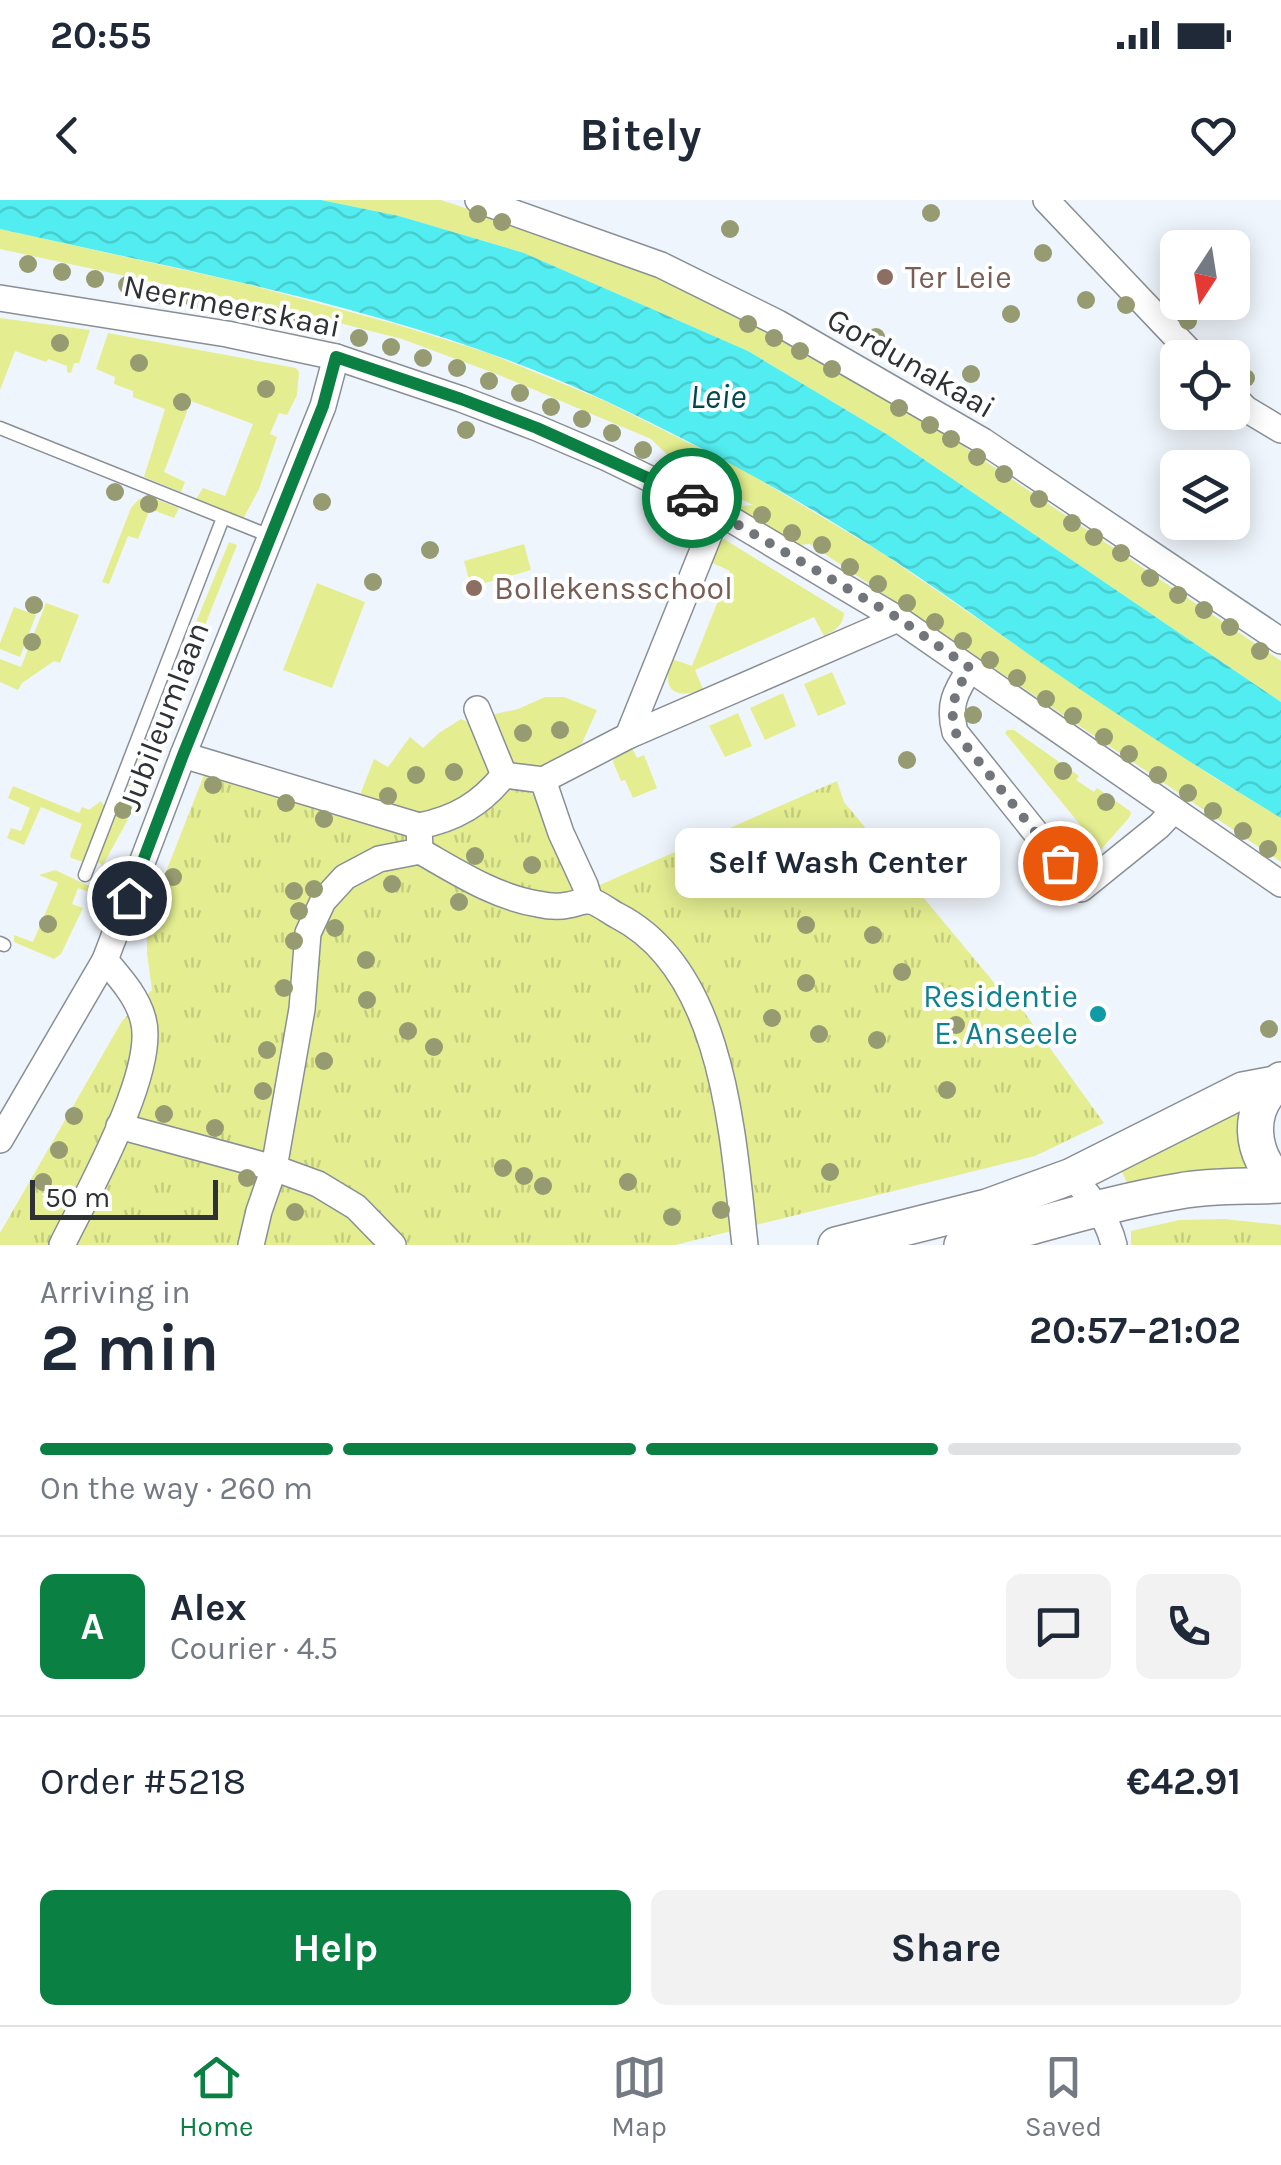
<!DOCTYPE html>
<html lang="en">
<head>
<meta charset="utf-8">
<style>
  body { margin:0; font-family:Karla,sans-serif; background:#f2f2f3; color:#1f2937; height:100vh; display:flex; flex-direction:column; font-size:38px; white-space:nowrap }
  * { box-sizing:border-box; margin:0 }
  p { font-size:32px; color:#747a83 }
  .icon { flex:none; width:55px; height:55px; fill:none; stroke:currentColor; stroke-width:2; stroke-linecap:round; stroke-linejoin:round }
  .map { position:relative; height:1045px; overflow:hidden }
  .details { display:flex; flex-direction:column; background:#fff; flex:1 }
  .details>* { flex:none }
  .needle { width:65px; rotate:192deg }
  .controls { position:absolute; left:1160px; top:30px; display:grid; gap:20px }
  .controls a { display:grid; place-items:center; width:90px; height:90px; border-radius:15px; background:#fff; box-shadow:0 5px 25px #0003; font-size:50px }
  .scale { position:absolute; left:30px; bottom:25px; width:188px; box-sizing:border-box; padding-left:10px; border:5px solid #2f3234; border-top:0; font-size:28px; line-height:35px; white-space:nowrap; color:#2f3234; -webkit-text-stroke:8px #fff; paint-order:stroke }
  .pin { position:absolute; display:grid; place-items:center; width:85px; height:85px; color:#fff; margin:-42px; border:5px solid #fff; border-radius:50%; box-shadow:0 2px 10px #0007 }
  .courier { position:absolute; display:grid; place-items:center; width:100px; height:100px; margin:-50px; border:8px solid #0b8043; border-radius:50%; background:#fff; color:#222; box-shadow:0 2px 12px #0007 }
  .bubble { position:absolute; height:70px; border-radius:15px; background:#fff; box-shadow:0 5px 25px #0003; font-size:32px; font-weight:700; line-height:70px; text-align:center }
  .head em { font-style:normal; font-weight:700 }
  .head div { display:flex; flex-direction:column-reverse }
  .head { display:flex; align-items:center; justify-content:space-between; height:170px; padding:0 40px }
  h1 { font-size:65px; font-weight:700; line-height:75px }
  .bar { display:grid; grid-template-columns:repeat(4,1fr); gap:15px 10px; align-content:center; height:120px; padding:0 40px }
  .bar i { height:12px; border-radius:8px; background:#e0e1e3 }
  .bar .current { background:#0b8043 }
  .bar p { grid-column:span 4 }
  .line { display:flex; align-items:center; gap:25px; padding:0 40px; border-top:2px solid #e0e1e3 }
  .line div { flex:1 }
  .round { display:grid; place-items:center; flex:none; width:105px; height:105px; border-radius:15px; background:#f2f2f3 }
  .button { display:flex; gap:20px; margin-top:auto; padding:20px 40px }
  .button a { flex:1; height:115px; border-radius:15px; background:#0b8043; color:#fff; font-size:40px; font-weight:700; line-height:115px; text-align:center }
  .button a+a { background:#f2f2f3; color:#1f2937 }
  .status { display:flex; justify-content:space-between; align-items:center; height:70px; padding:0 50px; background:#fff; direction:ltr }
  .status svg { height:28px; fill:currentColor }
  header { display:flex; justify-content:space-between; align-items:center; height:130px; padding:0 40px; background:#fff; font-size:45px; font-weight:700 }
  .menu { display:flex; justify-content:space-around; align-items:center; height:140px; border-top:2px solid #e0e1e3; background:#fff; font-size:28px; color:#747a83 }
  .menu a { display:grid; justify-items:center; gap:5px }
  .menu .current { color:#0b8043 }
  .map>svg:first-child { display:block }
  .grass { fill:#e4ee90 }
  .park { fill:url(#park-tufts) }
  .water { fill:url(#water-waves) }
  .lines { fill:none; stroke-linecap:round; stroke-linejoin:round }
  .lane-casing { stroke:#898f95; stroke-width:15 }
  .street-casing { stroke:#898f95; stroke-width:28 }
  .secondary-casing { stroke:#898f95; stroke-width:38 }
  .lane { stroke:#fff; stroke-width:12 }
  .street { stroke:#fff; stroke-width:25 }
  .secondary { stroke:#fff; stroke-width:35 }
  .tree { fill:#969b71 }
  .done { stroke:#72767a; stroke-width:10; stroke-dasharray:0 18 }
  .route { stroke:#0b8043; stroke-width:12 }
  .education-dot { fill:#8d6e63; stroke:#fff; stroke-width:4 }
  .culture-dot { fill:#0f9aa8; stroke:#fff; stroke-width:4 }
  .labels { text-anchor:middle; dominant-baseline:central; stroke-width:8; stroke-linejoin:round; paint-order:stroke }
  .education-label { font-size:32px; fill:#785e54; stroke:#fff; text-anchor:start }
  .street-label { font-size:32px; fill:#2f3234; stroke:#fff }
  .culture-label { font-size:32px; fill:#0d838f; stroke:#fff; text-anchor:end }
  .water-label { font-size:35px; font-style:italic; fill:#00494a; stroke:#fff }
</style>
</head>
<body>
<div class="status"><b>20:55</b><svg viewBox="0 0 49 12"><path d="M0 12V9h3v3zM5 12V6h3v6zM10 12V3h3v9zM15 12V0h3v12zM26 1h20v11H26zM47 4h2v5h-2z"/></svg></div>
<header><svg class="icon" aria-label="back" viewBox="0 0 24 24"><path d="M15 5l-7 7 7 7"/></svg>Bitely<svg class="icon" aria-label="heart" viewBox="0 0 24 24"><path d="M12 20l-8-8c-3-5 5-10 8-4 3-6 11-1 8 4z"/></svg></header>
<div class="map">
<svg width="1281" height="1045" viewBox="0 0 1281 1045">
  <defs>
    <pattern id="park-tufts" width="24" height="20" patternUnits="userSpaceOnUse" patternTransform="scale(2.5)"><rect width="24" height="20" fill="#e4ee90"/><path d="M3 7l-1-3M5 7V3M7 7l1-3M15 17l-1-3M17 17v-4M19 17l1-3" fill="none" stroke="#c4cd7d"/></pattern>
    <pattern id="water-waves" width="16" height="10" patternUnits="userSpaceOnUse" patternTransform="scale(2.5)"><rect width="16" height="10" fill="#52edf0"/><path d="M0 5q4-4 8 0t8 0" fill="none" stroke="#48ccce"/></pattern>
  </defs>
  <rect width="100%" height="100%" fill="#eff5fc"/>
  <g class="grass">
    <path d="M321,0H441L598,52L719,102L917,215L1281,461V502L888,235L748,151L524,53L399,16Z"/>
    <path d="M0,29L247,84L395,124L488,153L605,201L745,271L879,351L1042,463L1215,578L1281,618V662L810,344L798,345L733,307L753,305L683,270L651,239L499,175L402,139L312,116L0,49Z"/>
    <path d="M0,118L90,130L79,163H74L71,173L67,172V166L48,159L46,162L15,151L0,190Z"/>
    <path d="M108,133L296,168L299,172L297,195L287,215L279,213L270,234L277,237L259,289L243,319L196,299L203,288L225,296L253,224L191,201L164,272L185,282L181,292L144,277L165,209L133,197V191L114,184L115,177L96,169Z"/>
    <path d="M150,297L179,308L174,318L150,309L138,339L128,336L109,384L102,382L131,308L139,299Z"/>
    <path d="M724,339L844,413C843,426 835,430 824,436L814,417L695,470L703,489C675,501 660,489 672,459L692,466L730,371L710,362L719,343Z"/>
    <path d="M229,342L237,345L182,483L168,478L169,475L180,479L190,452L185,449Z"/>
    <path d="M524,344L531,370L471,387L464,361Z"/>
    <path d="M317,383L365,402L332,488L283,470Z"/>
    <path d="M46,403L79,415L60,463L54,461L22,483L18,490L0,482V459L21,467Z"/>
    <path d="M14,407L36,415L20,457L0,449V443Z"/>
    <path d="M832,472L846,504L818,516L804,484Z"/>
    <path d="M175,490L178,492L126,623L103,665L97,662L156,517L163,519Z"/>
    <path d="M783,493L796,526L765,540L750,508Z"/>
    <path d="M545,497H564L597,510L578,552C560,559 526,580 510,560C501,548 496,529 490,515L518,509Z"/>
    <path d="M738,513L752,546L725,557L709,526Z"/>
    <path d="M461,519L474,525C480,539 491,557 489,572C486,589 448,608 433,617L362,602L360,595L374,559L388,567L410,537L423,548L439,533Z"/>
    <path d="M1007,530H1014L1079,576L1076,580L1094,592L1097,588L1130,611L1131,614L1128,619L1089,663C1076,664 1069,650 1061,640L1065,637L1080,639L1082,627L1005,533Z"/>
    <path d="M627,547L632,548L637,558L644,555L657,588L633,598L625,580L621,581L613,562L615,554Z"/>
    <path d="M13,586L79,613L82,607L89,610L101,601L106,608L83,662L71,658L70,655L82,624L41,607L24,645L7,638L11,628L21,631L30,608L8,598Z"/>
    <path d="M55,670L89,686V692L78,688L72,704L83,708L61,754L54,759L14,742V735L33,742L58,683L39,675Z"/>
    <path d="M1237,914L1241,917L1238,937L1248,973L1128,985L1122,972L1129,966Z"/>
  </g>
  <g class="park">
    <path d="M206,570L403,630L508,586L525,588L536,597L595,687L837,581L844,602L1011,803L1016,801L1104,923L1035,956L675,1045H0V1033L122,821L152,790L147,753V720Z"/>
    <path d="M1224,1019L1281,1025V1045H1131V1031L1179,1020Z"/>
  </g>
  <path class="water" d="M0,0H321L399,16L524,53L748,151L888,235L1281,502V618C1199,569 1119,516 1040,462C987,425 934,386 879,351C792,295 701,246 608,202C418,112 203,75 0,29Z"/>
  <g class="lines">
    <defs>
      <g id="lane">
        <path d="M0,228L270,336"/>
        <path d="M85,675L223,318"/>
        <path d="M0,743L4,745"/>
      </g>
      <g id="street">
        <path d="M478,0L661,65L778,123L983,241L1281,441"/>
        <path d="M1046,0L1196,158"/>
        <path d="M0,98L227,134L336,157L461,199L537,228L607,258L722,314L898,419L1281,684"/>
        <path d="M1232,195L1246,209L1281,230"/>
        <path d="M722,314L711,330L628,536L898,419"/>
        <path d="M970,469C955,492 948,505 955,532L1081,689L1159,626L1174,610"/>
        <path d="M477,509L504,575"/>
        <path d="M183,555L419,626"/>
        <path d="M543,580L561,633L585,685L590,701"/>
        <path d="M420,651C457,672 495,697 538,704C547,706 559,707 568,705C575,704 584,700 591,701C599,703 610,712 618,716C725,771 733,939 745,1045"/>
        <path d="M119,926L274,968L318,984L356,1007L393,1045"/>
        <path d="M0,940L105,760L183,555L323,206L336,157"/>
        <path d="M1072,976C1091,998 1107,1016 1114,1045"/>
        <path d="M62,1045C86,996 158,870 143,819C137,796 120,778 105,760"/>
        <path d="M251,1045L259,1011L274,968L302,809L308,733L323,701L345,677L379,659L420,651L419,626C455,619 481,604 504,575L543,580L628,536"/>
      </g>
      <g id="secondary">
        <path d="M1281,880C1244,908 1250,955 1281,984"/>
        <path d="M836,1045L987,1007L1072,976L1243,890L1275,884"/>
        <path d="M962,1045C1035,1027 1106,1003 1180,991C1213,985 1248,987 1281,985"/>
      </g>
    </defs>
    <use href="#lane" class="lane-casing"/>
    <use href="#street" class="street-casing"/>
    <use href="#secondary" class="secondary-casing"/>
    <use href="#lane" class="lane"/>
    <use href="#street" class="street"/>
    <use href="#secondary" class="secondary"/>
  </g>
  <g class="tree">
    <circle cx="931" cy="13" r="9"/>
    <circle cx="478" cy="14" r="9"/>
    <circle cx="502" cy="22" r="9"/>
    <circle cx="730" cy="29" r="9"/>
    <circle cx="1043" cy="53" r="9"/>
    <circle cx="28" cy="64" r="9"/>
    <circle cx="62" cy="72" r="9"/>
    <circle cx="95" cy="79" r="9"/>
    <circle cx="127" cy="85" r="9"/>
    <circle cx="159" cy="95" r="9"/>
    <circle cx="194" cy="100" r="9"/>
    <circle cx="1086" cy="100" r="9"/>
    <circle cx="1126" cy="105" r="9"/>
    <circle cx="226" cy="106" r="9"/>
    <circle cx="260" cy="113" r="9"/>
    <circle cx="1011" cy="114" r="9"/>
    <circle cx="1188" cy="121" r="9"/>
    <circle cx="294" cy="123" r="9"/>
    <circle cx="748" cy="124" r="9"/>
    <circle cx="325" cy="130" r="9"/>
    <circle cx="876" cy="137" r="9"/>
    <circle cx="359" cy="138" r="9"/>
    <circle cx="774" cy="138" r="9"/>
    <circle cx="60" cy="143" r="9"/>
    <circle cx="391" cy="147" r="9"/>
    <circle cx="800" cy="151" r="9"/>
    <circle cx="423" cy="158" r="9"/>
    <circle cx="139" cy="163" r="9"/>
    <circle cx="457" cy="168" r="9"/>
    <circle cx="832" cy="169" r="9"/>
    <circle cx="971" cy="174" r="9"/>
    <circle cx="1246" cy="178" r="9"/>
    <circle cx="489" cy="181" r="9"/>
    <circle cx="266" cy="189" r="9"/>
    <circle cx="520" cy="193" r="9"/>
    <circle cx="182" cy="202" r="9"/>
    <circle cx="551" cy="207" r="9"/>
    <circle cx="899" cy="208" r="9"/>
    <circle cx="582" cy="219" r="9"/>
    <circle cx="930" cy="225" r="9"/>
    <circle cx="466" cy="230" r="9"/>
    <circle cx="612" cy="233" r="9"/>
    <circle cx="951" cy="239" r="9"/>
    <circle cx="643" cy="250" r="9"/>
    <circle cx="977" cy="257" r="9"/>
    <circle cx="674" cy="264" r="9"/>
    <circle cx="1004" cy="274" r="9"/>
    <circle cx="703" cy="276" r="9"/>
    <circle cx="115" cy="292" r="9"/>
    <circle cx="733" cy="293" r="9"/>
    <circle cx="1039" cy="299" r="9"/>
    <circle cx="322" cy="302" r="9"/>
    <circle cx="149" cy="304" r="9"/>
    <circle cx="762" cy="315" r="9"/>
    <circle cx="1072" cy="323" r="9"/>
    <circle cx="792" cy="333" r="9"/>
    <circle cx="1094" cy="337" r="9"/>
    <circle cx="822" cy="345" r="9"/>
    <circle cx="430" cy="350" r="9"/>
    <circle cx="1121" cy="353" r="9"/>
    <circle cx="850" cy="367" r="9"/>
    <circle cx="1150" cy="378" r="9"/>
    <circle cx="373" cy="382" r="9"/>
    <circle cx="878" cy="384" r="9"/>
    <circle cx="1178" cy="395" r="9"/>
    <circle cx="907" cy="403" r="9"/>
    <circle cx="34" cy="405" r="9"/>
    <circle cx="1204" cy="410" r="9"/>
    <circle cx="935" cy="422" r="9"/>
    <circle cx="1230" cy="427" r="9"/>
    <circle cx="963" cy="441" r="9"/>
    <circle cx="32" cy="442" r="9"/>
    <circle cx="1260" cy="451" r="9"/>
    <circle cx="990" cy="460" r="9"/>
    <circle cx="1017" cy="478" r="9"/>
    <circle cx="1046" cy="499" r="9"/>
    <circle cx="973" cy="515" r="9"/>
    <circle cx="1073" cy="516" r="9"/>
    <circle cx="560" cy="530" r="9"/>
    <circle cx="523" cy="533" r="9"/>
    <circle cx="1104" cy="537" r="9"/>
    <circle cx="149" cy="548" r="9"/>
    <circle cx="1129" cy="554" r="9"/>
    <circle cx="907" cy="560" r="9"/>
    <circle cx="1063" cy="571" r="9"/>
    <circle cx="454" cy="572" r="9"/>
    <circle cx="416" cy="575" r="9"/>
    <circle cx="1158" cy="575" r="9"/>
    <circle cx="213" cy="585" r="9"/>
    <circle cx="1188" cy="593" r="9"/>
    <circle cx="388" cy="596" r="9"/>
    <circle cx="1106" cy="602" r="9"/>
    <circle cx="286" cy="603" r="9"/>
    <circle cx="123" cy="610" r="9"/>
    <circle cx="1213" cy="611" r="9"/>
    <circle cx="324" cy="619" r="9"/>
    <circle cx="1243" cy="631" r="9"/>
    <circle cx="1268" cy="649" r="9"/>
    <circle cx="475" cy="656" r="9"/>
    <circle cx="690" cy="658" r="9"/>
    <circle cx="532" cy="665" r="9"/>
    <circle cx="173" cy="677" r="9"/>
    <circle cx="392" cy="684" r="9"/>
    <circle cx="314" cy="689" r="9"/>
    <circle cx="294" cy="691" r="9"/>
    <circle cx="459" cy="702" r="9"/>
    <circle cx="299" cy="711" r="9"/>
    <circle cx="48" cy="724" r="9"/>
    <circle cx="806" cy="725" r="9"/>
    <circle cx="335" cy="728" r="9"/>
    <circle cx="873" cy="735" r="9"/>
    <circle cx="294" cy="741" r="9"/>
    <circle cx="366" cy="760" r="9"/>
    <circle cx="902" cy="772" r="9"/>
    <circle cx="806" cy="783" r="9"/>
    <circle cx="284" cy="788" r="9"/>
    <circle cx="367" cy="800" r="9"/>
    <circle cx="772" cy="818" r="9"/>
    <circle cx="956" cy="825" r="9"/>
    <circle cx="1269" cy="829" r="9"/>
    <circle cx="408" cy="831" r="9"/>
    <circle cx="819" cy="834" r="9"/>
    <circle cx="877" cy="840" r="9"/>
    <circle cx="434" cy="847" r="9"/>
    <circle cx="267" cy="850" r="9"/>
    <circle cx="324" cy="861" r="9"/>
    <circle cx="947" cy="890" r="9"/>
    <circle cx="263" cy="891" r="9"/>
    <circle cx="164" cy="914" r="9"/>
    <circle cx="74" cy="916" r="9"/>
    <circle cx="215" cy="928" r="9"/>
    <circle cx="59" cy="950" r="9"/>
    <circle cx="503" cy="968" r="9"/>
    <circle cx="830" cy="972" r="9"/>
    <circle cx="524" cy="976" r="9"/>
    <circle cx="247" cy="978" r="9"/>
    <circle cx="43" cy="982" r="9"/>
    <circle cx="628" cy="982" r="9"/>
    <circle cx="543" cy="986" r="9"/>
    <circle cx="721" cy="1010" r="9"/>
    <circle cx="295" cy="1012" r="9"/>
    <circle cx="672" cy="1017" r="9"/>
  </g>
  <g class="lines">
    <path class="done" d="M692,298L898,418L970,468C955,492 949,505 955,532L1060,663"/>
    <path class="route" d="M129,698L183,555L323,206L336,157L461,199L537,228L692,298"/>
  </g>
  <g class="education-dot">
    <circle cx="885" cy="77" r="10"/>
    <circle cx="474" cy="388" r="10"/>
  </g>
  <circle class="culture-dot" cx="1098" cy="814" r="10"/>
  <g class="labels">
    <g class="education-label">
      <text x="905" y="77">Ter Leie</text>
      <text x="494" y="388">Bollekensschool</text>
    </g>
    <g class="street-label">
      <text transform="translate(232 106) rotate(11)">Neermeerskaai</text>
      <text transform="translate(911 163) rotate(30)">Gordunakaai</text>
      <text transform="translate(164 516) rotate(-69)">Jubileumlaan</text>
    </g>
    <g class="culture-label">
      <text x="1078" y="796">Residentie<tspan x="1078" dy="37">E. Anseele</tspan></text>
    </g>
    <g class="water-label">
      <text x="718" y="196">Leie</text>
    </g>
  </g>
</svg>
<div class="controls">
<a><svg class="needle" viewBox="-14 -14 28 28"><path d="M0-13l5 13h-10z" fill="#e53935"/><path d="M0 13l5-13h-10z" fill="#747a83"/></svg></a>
<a><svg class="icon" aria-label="locate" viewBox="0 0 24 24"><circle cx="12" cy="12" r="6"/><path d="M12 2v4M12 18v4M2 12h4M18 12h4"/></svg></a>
<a><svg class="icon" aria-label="layers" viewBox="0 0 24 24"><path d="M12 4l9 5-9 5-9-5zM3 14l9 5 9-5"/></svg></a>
</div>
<div class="scale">50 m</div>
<div class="pin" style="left:1060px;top:663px;background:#ea580c"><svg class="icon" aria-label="bag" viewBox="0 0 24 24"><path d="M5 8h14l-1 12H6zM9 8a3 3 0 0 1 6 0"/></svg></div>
<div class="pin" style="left:129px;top:698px;background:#1f2937"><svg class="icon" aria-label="home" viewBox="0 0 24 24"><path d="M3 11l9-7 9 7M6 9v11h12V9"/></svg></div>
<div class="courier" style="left:692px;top:298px"><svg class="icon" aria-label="car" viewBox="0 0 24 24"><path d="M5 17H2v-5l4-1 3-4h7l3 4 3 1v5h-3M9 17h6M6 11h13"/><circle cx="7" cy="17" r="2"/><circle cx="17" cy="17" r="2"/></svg></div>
<div class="bubble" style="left:675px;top:628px;width:325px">Self Wash Center</div>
</div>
<section class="details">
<div class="head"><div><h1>2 min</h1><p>Arriving in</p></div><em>20:57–21:02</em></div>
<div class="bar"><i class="current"></i><i class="current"></i><i class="current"></i><i></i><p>On the way · 260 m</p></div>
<div class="line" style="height:180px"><b class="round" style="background:#0b8043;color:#fff">A</b><div><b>Alex</b><p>Courier · 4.5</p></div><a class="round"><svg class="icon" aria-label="chat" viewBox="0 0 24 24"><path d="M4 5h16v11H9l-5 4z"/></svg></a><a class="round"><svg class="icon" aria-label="phone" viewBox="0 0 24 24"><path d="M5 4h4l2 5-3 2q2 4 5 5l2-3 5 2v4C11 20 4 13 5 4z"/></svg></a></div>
<div class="line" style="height:130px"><div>Order #5218</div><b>€42.91</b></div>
<div class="button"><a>Help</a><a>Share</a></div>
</section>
<nav class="menu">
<a class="current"><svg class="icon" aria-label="home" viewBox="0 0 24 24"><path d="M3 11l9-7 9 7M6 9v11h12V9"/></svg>Home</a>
<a><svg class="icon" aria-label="map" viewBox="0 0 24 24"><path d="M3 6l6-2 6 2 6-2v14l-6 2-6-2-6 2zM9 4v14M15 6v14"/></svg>Map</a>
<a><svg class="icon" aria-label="saved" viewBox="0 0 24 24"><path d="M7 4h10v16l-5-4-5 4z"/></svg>Saved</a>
</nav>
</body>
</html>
